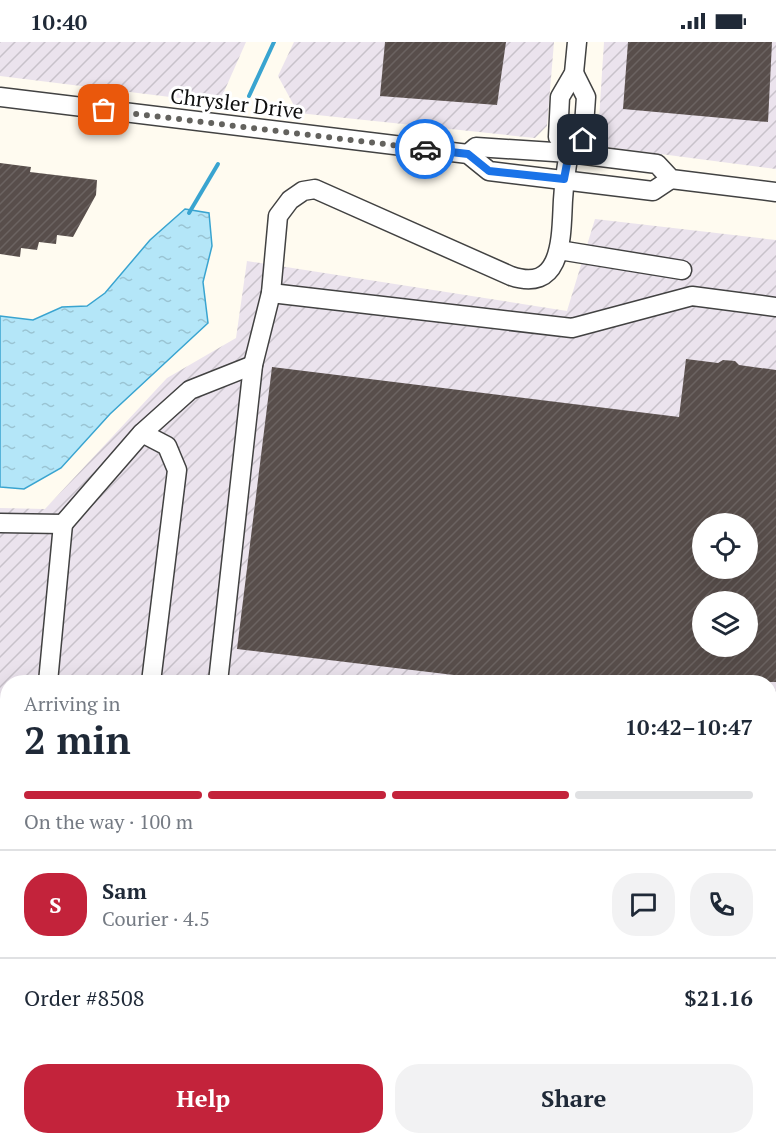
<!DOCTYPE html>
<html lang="en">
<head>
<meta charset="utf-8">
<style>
  body { margin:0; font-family:"PT Serif",serif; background:#f2f2f3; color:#1f2937; height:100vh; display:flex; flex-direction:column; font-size:22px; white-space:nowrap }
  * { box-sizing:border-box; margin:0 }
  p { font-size:20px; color:#747a83 }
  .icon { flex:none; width:33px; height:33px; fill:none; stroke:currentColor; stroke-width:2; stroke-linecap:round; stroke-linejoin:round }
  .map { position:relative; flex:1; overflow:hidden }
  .sheet { position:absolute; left:0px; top:633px; width:777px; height:470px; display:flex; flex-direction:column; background:#fff; border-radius:24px 24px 0 0; box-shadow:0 6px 24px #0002 }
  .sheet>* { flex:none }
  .buttons { position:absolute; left:692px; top:471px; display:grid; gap:12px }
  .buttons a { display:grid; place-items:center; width:66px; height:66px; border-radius:50%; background:#fff; box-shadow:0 6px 24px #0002; font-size:30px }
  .pin { position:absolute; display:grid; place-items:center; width:51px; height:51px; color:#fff; margin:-26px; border-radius:12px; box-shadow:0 3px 9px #0006 }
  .courier { position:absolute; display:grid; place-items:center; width:60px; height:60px; margin:-30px; border:4px solid #1a73e8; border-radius:50%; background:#fff; color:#222; box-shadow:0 2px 8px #0007 }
  .headline em { font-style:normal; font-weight:600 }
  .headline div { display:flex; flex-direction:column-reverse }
  .headline { display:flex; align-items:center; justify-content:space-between; height:102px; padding:0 24px }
  h1 { font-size:39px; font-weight:600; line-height:45px }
  .bar { display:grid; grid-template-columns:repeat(4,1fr); gap:9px 6px; align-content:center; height:72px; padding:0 24px }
  .bar i { height:8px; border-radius:4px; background:#e0e1e3 }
  .bar .on { background:#c3233b }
  .bar p { grid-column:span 4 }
  .line { display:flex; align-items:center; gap:15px; padding:0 24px; border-top:2px solid #e0e1e3 }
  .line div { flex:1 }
  .round { display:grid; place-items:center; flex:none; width:63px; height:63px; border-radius:24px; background:#f2f2f3 }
  .primary-button { display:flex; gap:12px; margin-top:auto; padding:12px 24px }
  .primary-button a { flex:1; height:69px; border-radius:24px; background:#c3233b; color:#fff; font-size:24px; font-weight:600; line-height:69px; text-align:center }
  .primary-button a+a { background:#f2f2f3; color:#1f2937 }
  .status { display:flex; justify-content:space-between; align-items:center; height:42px; padding:0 30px; background:#fff; direction:ltr }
  .status svg { height:16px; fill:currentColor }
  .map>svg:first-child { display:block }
  .industrial { fill:url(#industrial-furrows); fill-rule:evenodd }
  .water { fill:url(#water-ripples); stroke:#39a4d0; stroke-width:1.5 }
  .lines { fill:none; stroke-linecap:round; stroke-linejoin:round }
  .stream { stroke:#39a4d0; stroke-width:4 }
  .building { fill:url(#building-hatch); fill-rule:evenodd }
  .minor-casing { stroke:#424242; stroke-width:21 }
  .minor { stroke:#fff; stroke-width:18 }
  .done { stroke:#63625e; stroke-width:6; stroke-dasharray:0 10.8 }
  .route { stroke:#1a73e8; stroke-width:8 }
  .labels { text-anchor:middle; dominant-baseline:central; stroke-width:6; stroke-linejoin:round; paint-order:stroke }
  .street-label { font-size:21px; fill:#0f0f0f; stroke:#fff }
</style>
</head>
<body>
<div class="status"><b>10:40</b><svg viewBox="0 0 49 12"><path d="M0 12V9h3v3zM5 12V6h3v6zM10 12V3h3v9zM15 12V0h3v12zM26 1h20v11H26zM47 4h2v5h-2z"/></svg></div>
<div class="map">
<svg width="776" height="1102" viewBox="0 0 776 1102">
  <defs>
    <pattern id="industrial-furrows" width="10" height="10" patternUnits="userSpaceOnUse" patternTransform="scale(1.5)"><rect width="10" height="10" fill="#ebe3ed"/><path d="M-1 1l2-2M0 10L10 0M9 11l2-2" fill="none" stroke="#c8c2ca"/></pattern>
    <pattern id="water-ripples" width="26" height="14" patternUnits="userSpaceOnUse" patternTransform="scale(1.5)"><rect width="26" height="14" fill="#b4e6f8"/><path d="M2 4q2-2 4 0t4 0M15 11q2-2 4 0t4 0" fill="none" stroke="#9ac4d3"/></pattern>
    <pattern id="building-hatch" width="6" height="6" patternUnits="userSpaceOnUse" patternTransform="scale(1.5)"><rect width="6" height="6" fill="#584e4b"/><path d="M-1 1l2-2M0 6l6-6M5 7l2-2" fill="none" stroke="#6b6361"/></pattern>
  </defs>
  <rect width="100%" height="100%" fill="#fffbf0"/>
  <g class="industrial">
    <path d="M0,0H246L219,61L0,34Z"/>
    <path d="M294,0H554L547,84L535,96L298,71L278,34Z"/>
    <path d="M604,0H776V127L607,105L598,93Z"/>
    <path d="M595,177L776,198V1102H0V466L45,467L167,336L236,296L247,219L567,269ZM702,482H747V526H702ZM702,560H747V604H702ZM8,640H770V1095H8Z"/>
  </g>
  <path class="water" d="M185,167L209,171L212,204L203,240L208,281L110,372L61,426L24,447L0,445V274L33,278L62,265L87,264L105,251L150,198Z"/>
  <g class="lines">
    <g class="stream">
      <path d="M249,54L274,0"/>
      <path d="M189,171L218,122"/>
    </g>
  </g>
  <g class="building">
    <path d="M385,0H506L497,63L380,54Z"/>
    <path d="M628,0H772L768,80L623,67Z"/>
    <path d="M0,121L31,125L30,130L97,138L96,153L73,195L57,193L56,202L39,200L37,208L21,206L20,215L0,212Z"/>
    <path d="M686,317L718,321L723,318L735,319L739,323L776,328V640H513L237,607L272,325L679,375ZM702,482H747V526H702ZM702,560H747V604H702Z"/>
  </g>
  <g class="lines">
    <defs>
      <g id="minor">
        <path d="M0,55L468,112L489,129L653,149L671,137"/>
        <path d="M569,111L558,95L560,55L574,31L577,0"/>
        <path d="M468,112L476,105L569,111L657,122L671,137L776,150"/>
        <path d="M559,208L682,228"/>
        <path d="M271,251L572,286L692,254L776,265"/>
        <path d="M142,391L167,404L177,428L151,640"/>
        <path d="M0,481L63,482L142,391L190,348L253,323"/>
        <path d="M48,640L63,482"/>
        <path d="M218,640L253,323L271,251L278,174L290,158L303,149L315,147L511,234C564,252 561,192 563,158C564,142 566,127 569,111L583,98L586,55L574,31"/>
        <path d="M0,671L8,672"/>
        <path d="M770,723L776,724"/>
        <path d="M458,1102L459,1095"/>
        <path d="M485,1102L486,1095"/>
        <path d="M520,1102L521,1095"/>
        <path d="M592,1102L593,1095"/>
      </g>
    </defs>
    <use href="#minor" class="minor-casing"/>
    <use href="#minor" class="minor"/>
  </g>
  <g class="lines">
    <path class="done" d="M104,68L425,107"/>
    <path class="route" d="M425,107L468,112L489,129L564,137L569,111L583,98"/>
  </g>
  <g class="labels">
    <g class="street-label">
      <text transform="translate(237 61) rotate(7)">Chrysler Drive</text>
    </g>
  </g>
</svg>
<div class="buttons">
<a><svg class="icon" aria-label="locate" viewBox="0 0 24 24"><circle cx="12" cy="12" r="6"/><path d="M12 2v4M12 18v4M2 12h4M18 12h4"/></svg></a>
<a><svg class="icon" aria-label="layers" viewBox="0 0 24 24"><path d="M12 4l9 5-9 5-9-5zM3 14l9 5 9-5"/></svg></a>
</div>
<div class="pin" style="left:104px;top:68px;background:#ea580c"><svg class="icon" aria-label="bag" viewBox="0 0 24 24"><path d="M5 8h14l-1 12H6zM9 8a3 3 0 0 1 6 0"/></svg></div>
<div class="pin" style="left:583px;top:98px;background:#1f2937"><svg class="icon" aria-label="home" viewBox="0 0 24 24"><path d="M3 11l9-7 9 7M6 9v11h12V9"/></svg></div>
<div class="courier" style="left:425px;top:107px"><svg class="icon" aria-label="car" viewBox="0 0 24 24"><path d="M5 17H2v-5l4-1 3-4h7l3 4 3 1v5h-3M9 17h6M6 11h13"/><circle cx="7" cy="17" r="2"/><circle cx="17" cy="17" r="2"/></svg></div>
<section class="sheet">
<div class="headline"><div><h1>2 min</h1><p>Arriving in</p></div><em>10:42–10:47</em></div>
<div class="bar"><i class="on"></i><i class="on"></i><i class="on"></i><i></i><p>On the way · 100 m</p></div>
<div class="line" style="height:108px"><b class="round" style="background:#c3233b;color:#fff">S</b><div><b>Sam</b><p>Courier · 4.5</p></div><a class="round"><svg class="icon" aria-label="chat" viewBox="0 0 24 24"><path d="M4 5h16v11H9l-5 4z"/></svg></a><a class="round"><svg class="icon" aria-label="phone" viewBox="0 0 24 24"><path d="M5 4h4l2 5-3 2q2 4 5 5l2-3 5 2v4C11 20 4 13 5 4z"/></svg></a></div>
<div class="line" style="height:78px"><div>Order #8508</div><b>$21.16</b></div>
<div class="primary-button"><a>Help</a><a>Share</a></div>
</section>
</div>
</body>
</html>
